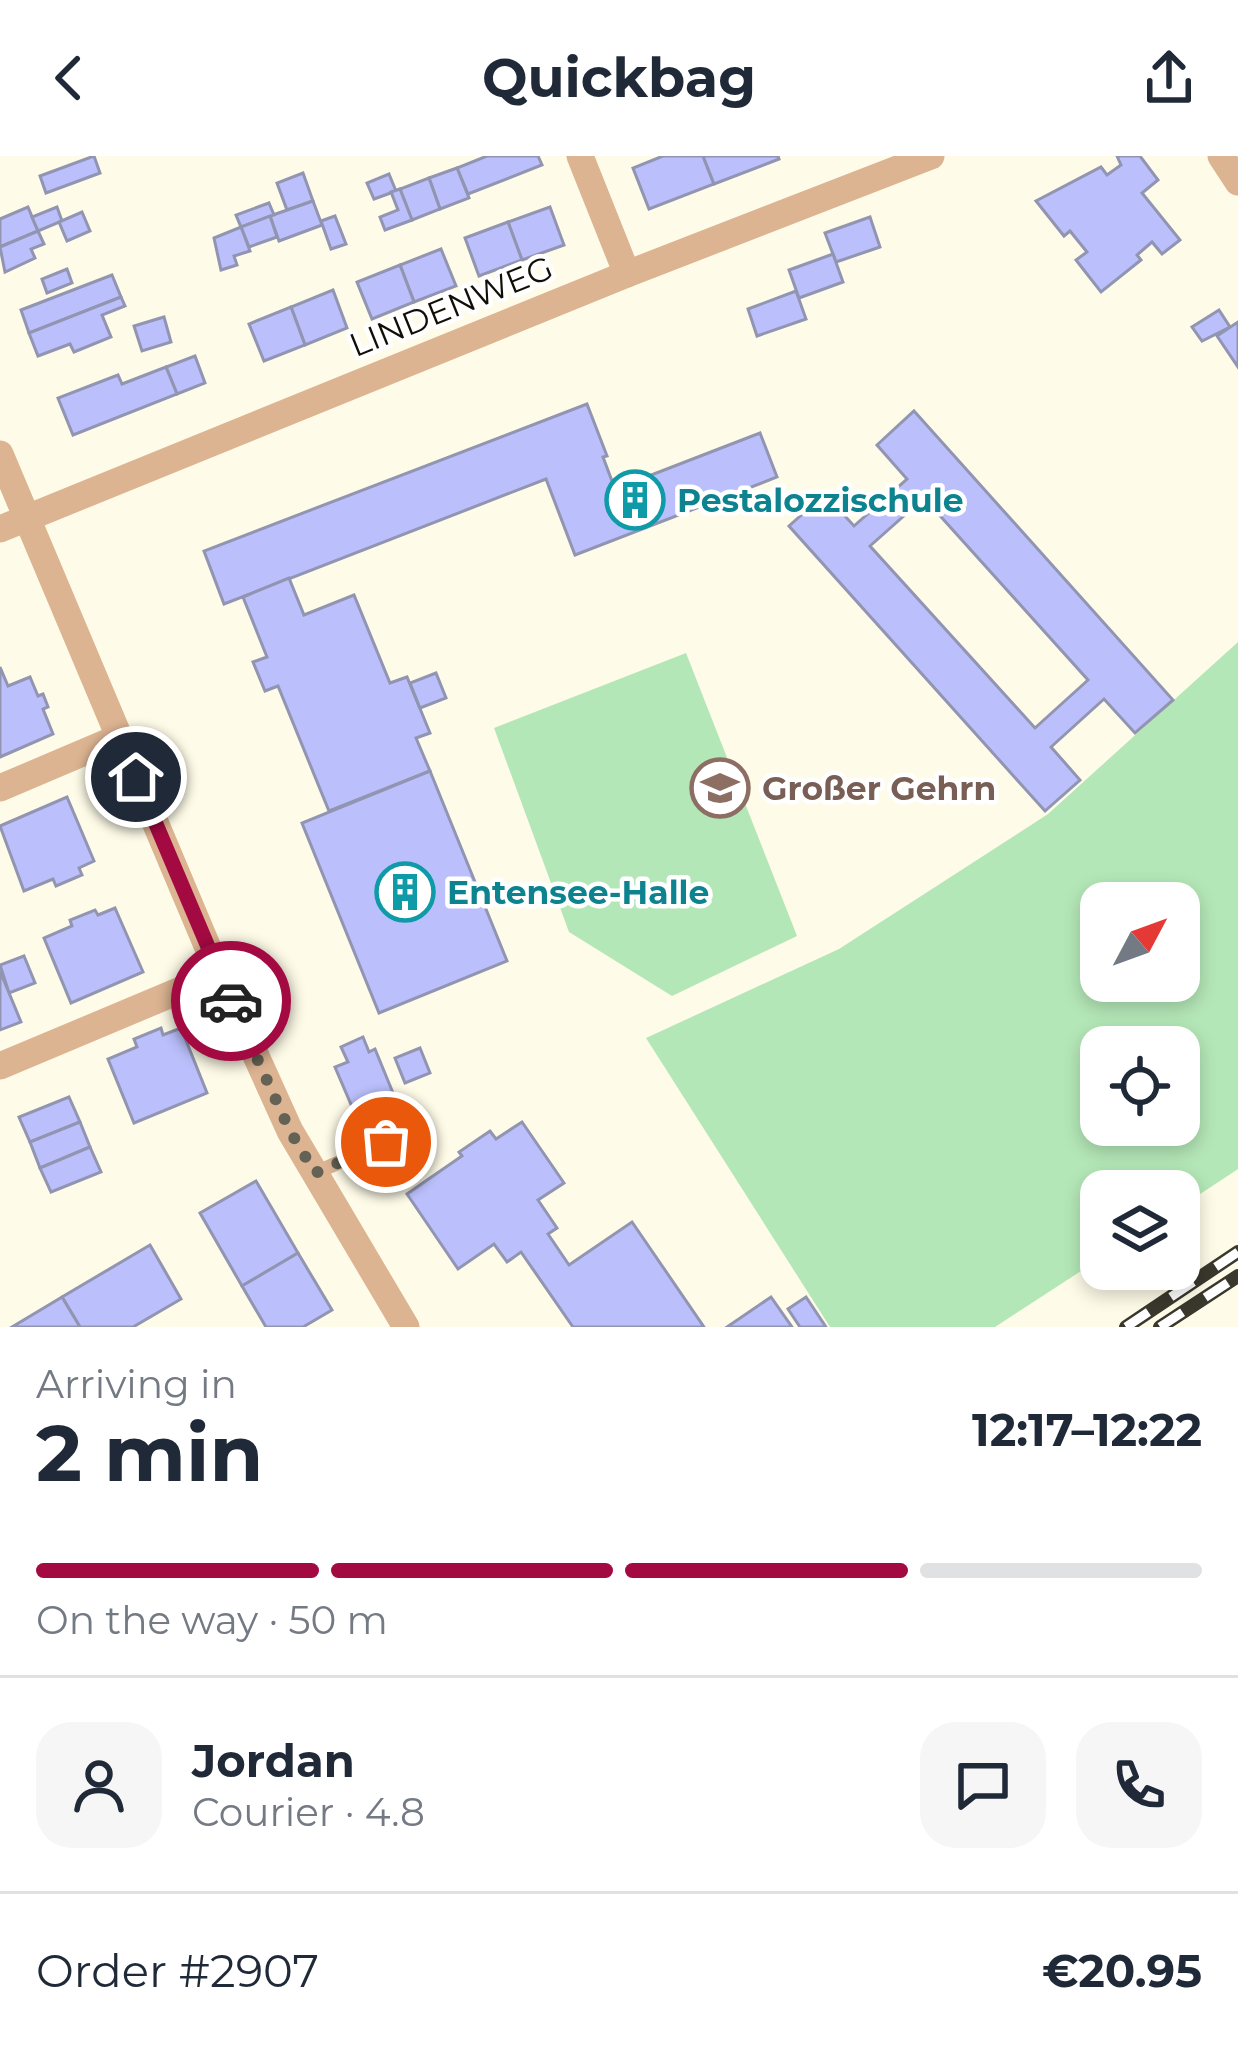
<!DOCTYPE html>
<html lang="en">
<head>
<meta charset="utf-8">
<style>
  body { margin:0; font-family:Montserrat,sans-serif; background:#f6f6f7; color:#1f2937; height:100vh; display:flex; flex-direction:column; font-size:45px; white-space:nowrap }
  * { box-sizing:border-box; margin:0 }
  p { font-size:39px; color:#747a83 }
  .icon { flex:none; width:66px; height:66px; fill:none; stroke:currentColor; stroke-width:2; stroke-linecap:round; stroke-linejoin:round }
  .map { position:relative; height:1171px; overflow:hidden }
  .drawer { display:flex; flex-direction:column; background:#fff; flex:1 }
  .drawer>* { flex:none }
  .needle { width:78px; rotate:49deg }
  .tools { position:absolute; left:1080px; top:726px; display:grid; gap:24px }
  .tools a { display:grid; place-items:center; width:120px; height:120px; border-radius:24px; background:#fff; box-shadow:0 6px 18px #0003; font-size:60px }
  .pin { position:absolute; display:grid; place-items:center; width:102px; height:102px; color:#fff; margin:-51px; border:6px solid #fff; border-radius:50%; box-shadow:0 3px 12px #0007 }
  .courier { position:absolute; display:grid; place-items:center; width:120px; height:120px; margin:-60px; border:9px solid #a40a42; border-radius:50%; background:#fff; color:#222; box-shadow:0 3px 15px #0007 }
  .summary em { font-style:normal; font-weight:700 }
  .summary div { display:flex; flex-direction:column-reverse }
  .summary { display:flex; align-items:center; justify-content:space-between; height:204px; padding:0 36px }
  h1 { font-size:78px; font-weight:700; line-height:90px }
  .bar { display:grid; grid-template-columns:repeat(4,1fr); gap:18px 12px; align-content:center; height:144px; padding:0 36px }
  .bar i { height:15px; border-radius:9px; background:#e0e1e3 }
  .bar .active { background:#a40a42 }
  .bar p { grid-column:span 4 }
  .line { display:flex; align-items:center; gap:30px; padding:0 36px; border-top:3px solid #e0e1e3 }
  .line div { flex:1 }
  .round { display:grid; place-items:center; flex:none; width:126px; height:126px; border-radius:36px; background:#f6f6f7 }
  header { display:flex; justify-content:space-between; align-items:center; height:156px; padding:0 36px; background:#fff; font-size:54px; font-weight:700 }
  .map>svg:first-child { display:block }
  .green { fill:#b4e7b7; fill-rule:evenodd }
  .building { fill:#bbc0fc; stroke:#9195b1; stroke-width:3; fill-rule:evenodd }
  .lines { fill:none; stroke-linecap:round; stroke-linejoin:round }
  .lane { stroke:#dcb492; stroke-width:14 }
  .street { stroke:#dcb492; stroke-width:27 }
  .rail-casing { stroke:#3a382c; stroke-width:14 }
  .rail { stroke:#fff; stroke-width:9; stroke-dasharray:27; stroke-linecap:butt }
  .done { stroke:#646254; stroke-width:12; stroke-dasharray:0 21.6 }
  .route { stroke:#a40a42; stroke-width:15 }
  .labels { text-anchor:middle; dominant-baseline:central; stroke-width:9; stroke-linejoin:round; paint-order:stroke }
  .street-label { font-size:33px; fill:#110f05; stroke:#fff }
  .culture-label { font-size:33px; font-weight:bold; fill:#0d838f; stroke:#fff; text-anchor:start }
  .education-label { font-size:33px; font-weight:bold; fill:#785e54; stroke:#fff; text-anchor:start }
</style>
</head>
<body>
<header><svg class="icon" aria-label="back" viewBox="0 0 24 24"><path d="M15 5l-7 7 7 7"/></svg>Quickbag<svg class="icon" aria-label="share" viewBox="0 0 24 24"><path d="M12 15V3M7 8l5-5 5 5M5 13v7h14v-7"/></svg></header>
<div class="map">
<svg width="1238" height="1171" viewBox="0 0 1238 1171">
  <rect width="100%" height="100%" fill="#fefbe8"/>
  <g class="green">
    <path d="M1238,486V1013L1179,1052V1035H1101V1102L995,1171H830L646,882L839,793L1048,658ZM1101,747H1179V825H1101ZM1179,891V969H1101V891Z"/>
    <path d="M686,497L797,780L672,840L569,776L494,572Z"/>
  </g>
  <g class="building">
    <path d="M94,0L100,17L46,37L40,20Z"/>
    <path d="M487,0H538L542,9L468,38L457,12Z"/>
    <path d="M663,0H703L714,28L649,53L633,12Z"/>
    <path d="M703,0H778L779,3L714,28Z"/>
    <path d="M1140,0L1158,24L1142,37L1180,84L1162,98L1152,86L1137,99L1141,104L1101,136L1076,104L1087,96L1070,75L1064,80L1036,45L1101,11L1107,19L1121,9L1117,0Z"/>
    <path d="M457,12L469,42L440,53L429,22Z"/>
    <path d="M303,17L313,45L287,54L277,27Z"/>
    <path d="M389,18L396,35L374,43L367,27Z"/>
    <path d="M429,22L440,53L412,64L400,33Z"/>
    <path d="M400,33L412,64L385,74L380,61L398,54L391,36Z"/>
    <path d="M313,45L322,69L279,85L270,60Z"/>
    <path d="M269,47L274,59L241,71L236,59Z"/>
    <path d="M28,51L38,75L0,91V63Z"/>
    <path d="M57,51L62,65L38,75L32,61Z"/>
    <path d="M550,51L564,89L522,104L508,66Z"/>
    <path d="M82,56L90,75L67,85L59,66Z"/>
    <path d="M270,60L277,81L249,91L241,71Z"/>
    <path d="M335,60L346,88L331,93L321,65Z"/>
    <path d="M870,61L880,91L836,106L825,77Z"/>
    <path d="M508,66L522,104L479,120L465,82Z"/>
    <path d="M241,71L250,95L234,100L237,109L221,114L214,82Z"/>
    <path d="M38,75L44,88L31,93L35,102L5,116L0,91Z"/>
    <path d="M441,93L456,130L414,146L400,109Z"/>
    <path d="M833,98L843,126L799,142L789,114Z"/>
    <path d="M400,109L414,146L372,163L357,126Z"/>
    <path d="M67,113L72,127L47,137L42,123Z"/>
    <path d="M112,119L121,141L29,177L21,154Z"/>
    <path d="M333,134L347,172L305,189L291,151Z"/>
    <path d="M796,135L806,163L757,180L748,153Z"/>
    <path d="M121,141L125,150L102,159L111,181L74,196L70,188L38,200L29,177Z"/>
    <path d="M291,151L305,189L264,205L249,168Z"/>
    <path d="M1219,154L1230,171L1202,185L1192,171Z"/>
    <path d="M164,161L171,186L142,195L134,170Z"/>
    <path d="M1238,166V211L1217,180Z"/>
    <path d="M195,200L205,227L177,238L166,211Z"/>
    <path d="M166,211L177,238L73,279L58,242L118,219L122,228Z"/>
    <path d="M587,248L607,300L603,301L615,333L760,277L777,321L575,399L546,323L224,448L204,395Z"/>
    <path d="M914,255L1173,544L1135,577L1104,543L1051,591L1080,624L1045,655L789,370L825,338L854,370L907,323L877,289ZM924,342L1088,524L1035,572L870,390Z"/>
    <path d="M289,422L304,459L354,439L390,527L407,521L430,577L416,582L430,615L329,655L278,530L265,535L253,506L267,501L243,441Z"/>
    <path d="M0,511L8,530L30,521L38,540L43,538L48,551L43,553L53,578L0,601Z"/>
    <path d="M436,517L446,542L420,552L410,527Z"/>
    <path d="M430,615L507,805L379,857L302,667Z"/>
    <path d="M67,641L94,705L79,712L82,719L56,730L53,723L24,735L0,670Z"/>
    <path d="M115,752L143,816L71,847L44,782L72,770L70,764L95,754L98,759Z"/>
    <path d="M24,800L35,827L9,837L0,809Z"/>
    <path d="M0,815L21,866L0,874Z"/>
    <path d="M161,872L163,879L181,872L207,937L134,967L108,903L137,891L134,883Z"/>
    <path d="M363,881L369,896L375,893L393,937L353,953L335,911L348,906L341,891Z"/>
    <path d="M420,892L430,917L405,927L395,902Z"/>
    <path d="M69,941L80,966L30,986L19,961Z"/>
    <path d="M80,966L90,991L40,1012L30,986Z"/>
    <path d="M522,966L564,1027L538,1044L557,1072L548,1078L569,1109L632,1066L704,1171H573L521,1096L507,1106L494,1088L458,1113L407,1038L462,1000L459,996L490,975L496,983Z"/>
    <path d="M90,991L101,1016L51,1036L40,1012Z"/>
    <path d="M256,1025L298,1097L242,1130L200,1057Z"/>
    <path d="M150,1089L181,1143L133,1171H80L62,1141Z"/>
    <path d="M298,1097L332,1154L303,1171H266L242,1130Z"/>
    <path d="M62,1141L80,1171H12Z"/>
    <path d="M771,1141L792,1171H727Z"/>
    <path d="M806,1141L826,1171H800L788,1153Z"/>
  </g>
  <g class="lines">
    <path class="lane" d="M315,1017L421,970"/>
    <g class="street">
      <path d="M580,0L627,118"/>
      <path d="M1221,0L1238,26"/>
      <path d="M0,298L219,818L290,975L406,1171"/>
      <path d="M0,373L627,118L931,0"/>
      <path d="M0,632L120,581"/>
      <path d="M0,910L219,818"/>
    </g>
    <defs>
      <g id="rail">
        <path d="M1126,1171L1238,1096"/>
        <path d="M1160,1171L1238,1120"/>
      </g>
    </defs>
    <use href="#rail" class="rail-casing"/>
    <use href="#rail" class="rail"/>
  </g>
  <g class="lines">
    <path class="done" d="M231,845L290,975L315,1017L386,986"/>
    <path class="route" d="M136,621L231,845"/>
  </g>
  <defs>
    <symbol id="building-ring" viewBox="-11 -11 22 22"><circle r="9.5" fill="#fff" stroke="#0f9aa8" stroke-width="1.5"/><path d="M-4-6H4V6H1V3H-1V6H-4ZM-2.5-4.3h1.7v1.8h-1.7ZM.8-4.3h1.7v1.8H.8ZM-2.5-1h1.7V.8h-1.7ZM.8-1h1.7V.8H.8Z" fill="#0f9aa8"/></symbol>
    <symbol id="school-ring" viewBox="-11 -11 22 22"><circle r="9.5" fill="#fff" stroke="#8d6e63" stroke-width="1.5"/><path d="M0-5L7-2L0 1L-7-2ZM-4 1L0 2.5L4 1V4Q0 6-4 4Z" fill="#8d6e63"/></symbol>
  </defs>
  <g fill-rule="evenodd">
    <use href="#building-ring" x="602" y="311" width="66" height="66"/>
    <use href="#school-ring" x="687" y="599" width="66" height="66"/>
    <use href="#building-ring" x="372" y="703" width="66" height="66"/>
  </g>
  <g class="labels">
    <g class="street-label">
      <text transform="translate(451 150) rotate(-22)">LINDENWEG</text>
    </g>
    <g class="culture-label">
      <text x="677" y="344">Pestalozzischule</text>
      <text x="447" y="736">Entensee-Halle</text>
    </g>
    <g class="education-label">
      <text x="762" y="632">Großer Gehrn</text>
    </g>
  </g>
</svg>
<div class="tools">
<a><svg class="needle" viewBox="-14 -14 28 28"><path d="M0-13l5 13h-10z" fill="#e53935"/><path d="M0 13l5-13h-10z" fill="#747a83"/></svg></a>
<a><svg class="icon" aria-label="locate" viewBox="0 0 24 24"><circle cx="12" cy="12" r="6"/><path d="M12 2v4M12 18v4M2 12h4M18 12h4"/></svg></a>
<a><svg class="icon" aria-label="layers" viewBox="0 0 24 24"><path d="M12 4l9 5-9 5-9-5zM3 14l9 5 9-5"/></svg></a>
</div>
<div class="pin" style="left:386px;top:986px;background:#ea580c"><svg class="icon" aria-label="bag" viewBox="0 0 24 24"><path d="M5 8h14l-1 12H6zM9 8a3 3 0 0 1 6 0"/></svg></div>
<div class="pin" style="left:136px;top:621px;background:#1f2937"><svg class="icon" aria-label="home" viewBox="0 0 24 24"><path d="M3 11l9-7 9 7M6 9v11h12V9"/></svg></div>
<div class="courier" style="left:231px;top:845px"><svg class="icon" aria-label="car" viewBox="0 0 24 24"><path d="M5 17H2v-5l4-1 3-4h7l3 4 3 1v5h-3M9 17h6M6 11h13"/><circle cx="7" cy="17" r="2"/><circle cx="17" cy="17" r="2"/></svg></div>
</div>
<section class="drawer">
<div class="summary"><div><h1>2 min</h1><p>Arriving in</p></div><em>12:17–12:22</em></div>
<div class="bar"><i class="active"></i><i class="active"></i><i class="active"></i><i></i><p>On the way · 50 m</p></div>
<div class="line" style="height:216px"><a class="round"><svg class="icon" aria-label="person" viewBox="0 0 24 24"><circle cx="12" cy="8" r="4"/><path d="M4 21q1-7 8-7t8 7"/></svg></a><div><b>Jordan</b><p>Courier · 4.8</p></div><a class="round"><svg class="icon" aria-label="chat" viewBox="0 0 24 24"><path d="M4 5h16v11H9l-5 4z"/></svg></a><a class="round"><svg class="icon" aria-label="phone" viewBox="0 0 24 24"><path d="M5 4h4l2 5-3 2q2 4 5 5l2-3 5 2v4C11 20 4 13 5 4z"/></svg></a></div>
<div class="line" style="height:156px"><div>Order #2907</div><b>€20.95</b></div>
</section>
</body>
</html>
